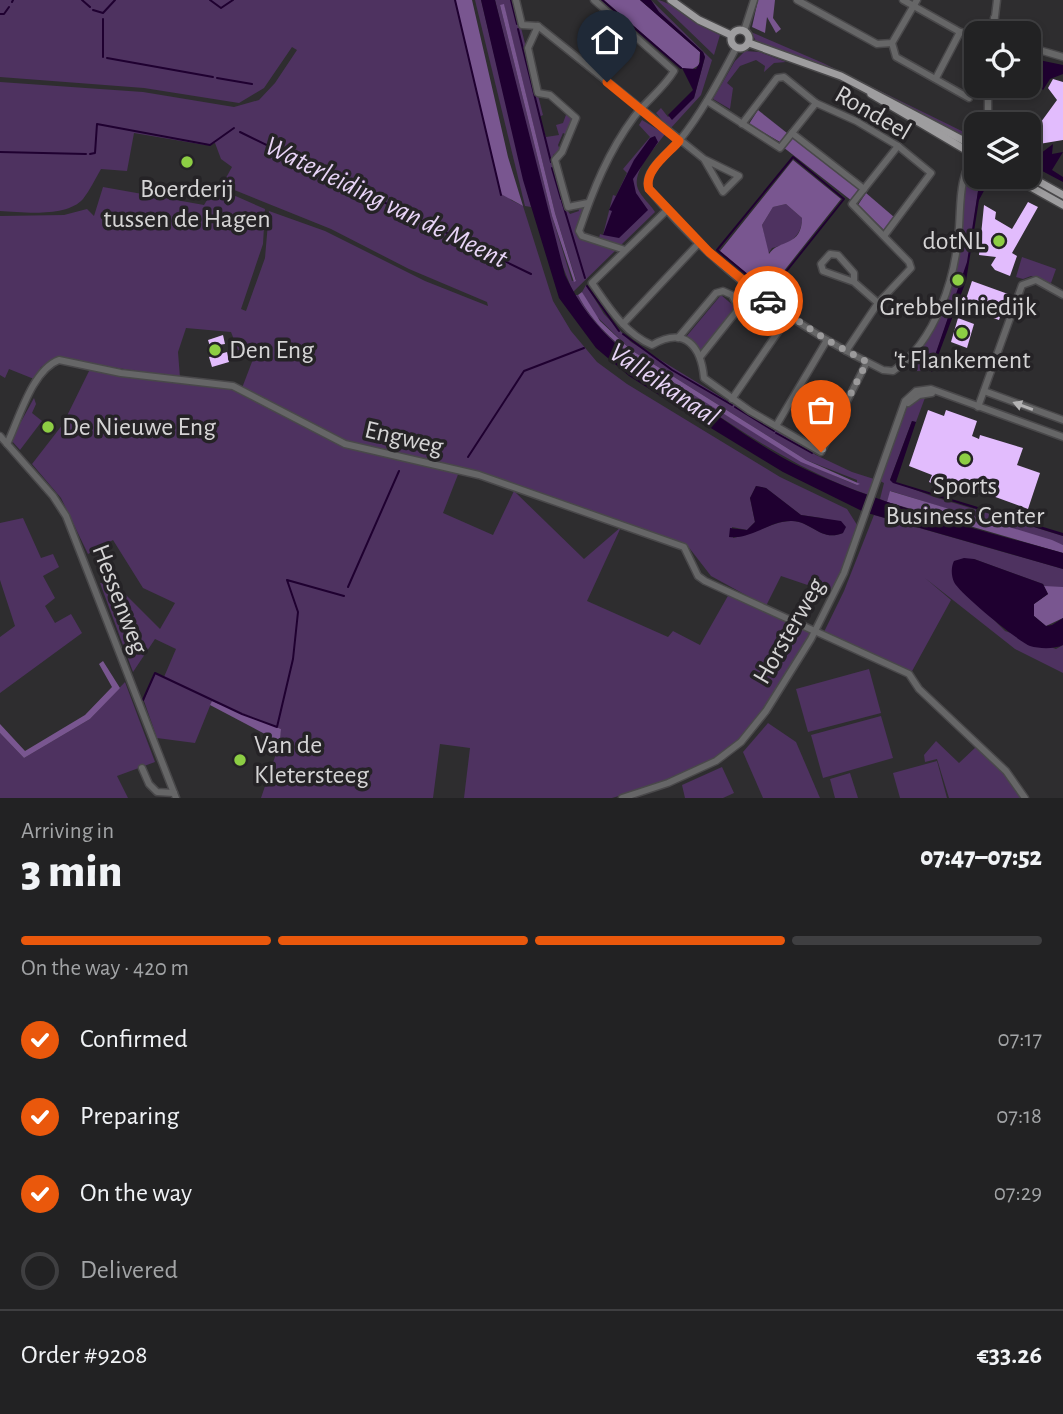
<!DOCTYPE html>
<html lang="en">
<head>
<meta charset="utf-8">
<style>
  body { margin:0; font-family:"Alegreya Sans",sans-serif; background:#2a2a2b; color:#f1f3f6; height:100vh; display:flex; flex-direction:column; font-size:26px; white-space:nowrap }
  * { box-sizing:border-box; margin:0 }
  p { font-size:23px; color:#a2a4a6 }
  .icon { flex:none; width:38px; height:38px; fill:none; stroke:currentColor; stroke-width:2; stroke-linecap:round; stroke-linejoin:round }
  .map { position:relative; height:798px; overflow:hidden }
  .panel { display:flex; flex-direction:column; background:#222223; flex:1 }
  .panel>* { flex:none }
  .fabs { position:absolute; left:964px; top:21px; display:grid; gap:14px }
  .fabs a { display:grid; place-items:center; width:77px; height:77px; border-radius:14px; background:#222223; box-shadow:0 4px 10px #0003,0 0 0 2px #3f3f41; font-size:35px }
  .pin { position:absolute; display:grid; place-items:center; width:60px; height:60px; color:#fff; margin:-72px -30px; border-radius:50% 50% 50% 0; rotate:-45deg; box-shadow:0 0 7px #0007 }
  .pin .icon { rotate:45deg }
  .courier { position:absolute; display:grid; place-items:center; width:70px; height:70px; margin:-35px; border:5px solid #ea580c; border-radius:50%; background:#fff; color:#222; box-shadow:0 2px 9px #0007 }
  .overview em { font-style:normal; font-weight:800 }
  .overview div { display:flex; flex-direction:column-reverse }
  .overview { display:flex; align-items:center; justify-content:space-between; height:119px; padding:0 21px }
  h1 { font-size:46px; font-weight:800; line-height:52px }
  .bar { display:grid; grid-template-columns:repeat(4,1fr); gap:10px 7px; align-content:center; height:84px; padding:0 21px }
  .bar i { height:9px; border-radius:5px; background:#3f3f41 }
  .bar .active { background:#ea580c }
  .bar p { grid-column:span 4 }
  .line { display:flex; align-items:center; gap:18px; padding:0 21px; border-top:2px solid #3f3f41 }
  .line div { flex:1 }
  ol { padding:0 21px; list-style:none }
  li { display:flex; align-items:center; gap:21px; height:77px }
  li p { margin-inline-start:auto }
  li .icon { padding:7px; border-radius:50%; background:#ea580c; color:#fff; stroke-width:4 }
  li:last-child { color:#a2a4a6 }
  li i { width:38px; height:38px; border:4px solid #3f3f41; border-radius:50% }
  .map>svg:first-child { display:block }
  .green { fill:#4e3260; fill-rule:evenodd }
  .forest { fill:#795690; fill-rule:evenodd }
  .water { fill:#1f0030 }
  .lines { fill:none; stroke-linecap:round; stroke-linejoin:round }
  .stream { stroke:#1f0030; stroke-width:2 }
  .building { fill:#e2bcfd }
  .minor-casing { stroke:#49484a; stroke-width:9 }
  .major-casing { stroke:#49484a; stroke-width:10 }
  .minor { stroke:#666667; stroke-width:6 }
  .major { stroke:#9e9d9f; stroke-width:7 }
  .oneway { fill:#b4b3b4 }
  .done { stroke:#9b9a9b; stroke-width:7; stroke-dasharray:0 12.6 }
  .route { stroke:#ea580c; stroke-width:9 }
  .poi-dot { fill:#8dce44; stroke:#252326; stroke-width:2.5 }
  .labels { text-anchor:middle; dominant-baseline:central; stroke-width:7; stroke-linejoin:round; paint-order:stroke }
  .street-label { font-size:26px; fill:#d5d4d5; stroke:#252326 }
  .poi-label { font-size:26px; fill:#d5d4d5; stroke:#252326 }
  .water-label { font-size:28px; font-style:italic; fill:#e8d4f7; stroke:#252326 }
</style>
</head>
<body>
<div class="map">
<svg width="1063" height="798" viewBox="0 0 1063 798">
  <rect width="100%" height="100%" fill="#2e2d2f"/>
  <g class="green">
    <path d="M0,0H455L486,131L511,200L523,206L553,301L571,331L597,362L627,384L780,477L847,509L859,528L831,593L781,576L766,606L711,576L687,545L495,481L353,445L242,388L255,354L238,350L231,332L186,328L178,352L180,378L62,359L41,367L34,379L9,369L5,378L0,375V216L64,215L87,209L94,216L103,187L204,205L215,187L265,209L263,244L241,309L246,311L265,258L269,211L325,231L425,281L488,306L487,302L409,269L331,229L222,185L232,167L221,159L215,143L205,145L134,133L127,171L101,169C95,179 90,190 83,199C66,218 23,212 0,211V82L143,92L234,107L259,100L275,83L297,50L292,47L264,88L239,103L144,88L0,77ZM756,486L766,488L801,515L822,518L843,533C821,542 813,522 792,521C777,520 751,535 733,538L732,527L747,530L755,522L750,498Z"/>
    <path d="M475,0H481L531,207L525,206Z"/>
    <path d="M495,0H514L543,115L539,117L546,137L559,135L556,125L563,123L567,112L573,117L567,135L563,133L558,145L560,150L553,155L567,210L570,214L579,211L578,207L583,209L578,236L618,248L573,292L559,257ZM500,5H504L555,213L576,280L572,281L552,216Z"/>
    <path d="M651,0L712,60L701,95L670,129L656,113L661,108L668,117L694,98L705,57L703,52L659,12Z"/>
    <path d="M657,0C669,0 703,28 720,35L714,55Z"/>
    <path d="M751,32L823,63L976,138L974,144L821,64L757,43Z"/>
    <path d="M745,51L759,52L786,62L774,63L764,72L765,66L756,60L740,66L727,83L733,88L730,109L713,99L735,61Z"/>
    <path d="M642,120L665,134C656,147 631,171 638,189C642,198 650,204 655,212L621,245L599,238L600,234L603,235L613,195L616,196L627,173L623,169L650,137L639,125Z"/>
    <path d="M976,164V177H987L978,191L968,262L930,370L917,371L911,362L935,328L953,278L961,239L965,181Z"/>
    <path d="M786,204L802,218C802,237 789,244 772,248L768,254L762,225L773,207Z"/>
    <path d="M1022,257L1056,269L1051,283L1031,276L1023,279L1016,277Z"/>
    <path d="M586,285L604,314L631,342L816,455L852,472L874,479L869,495C807,474 753,439 699,403C651,371 605,345 575,295H578C604,347 660,374 707,403C757,434 803,464 857,485V480L806,460L631,350L592,312L582,292Z"/>
    <path d="M721,295L735,307L701,350L686,337Z"/>
    <path d="M91,367L230,387L352,449L459,472L443,513L493,535L514,491L584,559L621,527L587,601L668,637L673,631L700,645L729,594L809,630L810,635L749,730L726,752L702,766L663,783L612,798H464L470,748L440,744L433,798H261L280,742L281,729L212,701L195,743L157,738L144,701L154,673L164,677L176,649L155,639L133,672L100,583L115,584L160,629L175,603L143,588L113,540L88,554L61,498L32,464L63,424Z"/>
    <path d="M926,395L916,422L912,421L890,480L934,497L1063,536V545L891,491L887,502L880,499L884,483L880,481L908,405Z"/>
    <path d="M34,398L36,404L32,413L42,421L20,450L11,440Z"/>
    <path d="M874,515L1063,569V618L1043,584L974,559L954,561L953,579L1005,631L1056,649L1063,645V673L1015,649L925,578L951,600L911,673L824,632L844,591Z"/>
    <path d="M23,518L41,558L53,554L59,567L43,576L55,598L45,606L55,623L71,614L82,633L0,693V637L15,626L0,580V523Z"/>
    <path d="M869,669L881,713L808,732L796,689Z"/>
    <path d="M125,682L155,762L117,776L128,798H0V733L24,758L90,719Z"/>
    <path d="M881,716L893,758L823,778L811,735Z"/>
    <path d="M768,723L796,742L820,798H763L743,752Z"/>
    <path d="M936,741L959,763L977,746L1012,780L1024,798H949L937,759L925,762L924,755Z"/>
    <path d="M937,761L947,798H900L893,773Z"/>
    <path d="M722,767L734,793L723,798H685L682,785Z"/>
    <path d="M850,773L858,798H835L830,779Z"/>
  </g>
  <g class="forest">
    <path d="M455,0H472L508,157L523,206L501,194Z"/>
    <path d="M604,0H640L700,52L699,65L691,70L682,68Z"/>
    <path d="M758,0H775L773,18L781,29L776,33L767,17L765,33L752,27Z"/>
    <path d="M504,4L555,213L576,281L574,282L552,216L500,5Z"/>
    <path d="M758,110L787,133L780,142L749,124Z"/>
    <path d="M792,137L859,188L852,201L783,147Z"/>
    <path d="M793,160L841,199L768,291L720,251ZM786,204L802,218C802,247 779,239 769,254L762,225L773,207Z"/>
    <path d="M866,193L894,217L884,230L858,205Z"/>
    <path d="M582,292L600,321L631,350L806,460L860,484L857,485L801,462L641,362C615,343 593,324 578,295Z"/>
    <path d="M890,491L1052,540L1063,545V553L887,502Z"/>
    <path d="M1044,586L1063,587V618L1046,626L1034,616V604L1048,594Z"/>
    <path d="M103,661L120,688L90,719L24,758L0,733V724L25,751L85,715L112,687L99,664Z"/>
    <path d="M212,701L281,729L280,742L210,705Z"/>
  </g>
  <g class="water">
    <path d="M481,0H495L565,275C594,336 633,359 687,395C725,420 764,450 805,469C886,507 977,529 1063,553V569L864,512L783,472L701,422L629,376L596,348L559,298L523,180Z"/>
    <path d="M640,0H651L659,12L703,52L705,57L694,98L672,120L668,115L693,90L682,68L696,69L700,62V52Z"/>
    <path d="M1029,58L1063,65V74L1050,79L1043,90L1029,71Z"/>
    <path d="M655,136L658,142L633,179L636,193L648,210L619,238L603,235L612,211L609,210L634,160L650,138Z"/>
    <path d="M1053,144L1052,154L1063,152L1052,170L1063,177V182L1029,164V155L1036,157Z"/>
    <path d="M987,177H1003L1020,188L996,179L987,185L979,200L966,281L932,372L930,370L967,262L978,191Z"/>
    <path d="M912,421L916,422L896,482L1063,533V536L893,483L890,480Z"/>
    <path d="M756,486L766,488L801,515L841,521L846,527L843,533C821,542 813,522 792,521C770,520 752,540 729,537L730,528L747,530L755,522L750,498Z"/>
    <path d="M964,558L974,559L1043,584L1048,594L1034,604V616L1046,626L1052,625L1063,618V645C1055,649 1040,649 1030,646C1019,642 959,593 954,582C951,575 951,567 954,561Z"/>
  </g>
  <g class="lines">
    <g class="stream">
      <path d="M82,0L90,7"/>
      <path d="M210,0L221,8L233,0"/>
      <path d="M455,0L501,195"/>
      <path d="M511,0L517,24"/>
      <path d="M602,0L681,68"/>
      <path d="M12,2L13,0"/>
      <path d="M93,10L103,13L115,0"/>
      <path d="M0,14H4L9,7"/>
      <path d="M518,29L551,162"/>
      <path d="M103,57V19"/>
      <path d="M107,58L213,77"/>
      <path d="M217,78L252,84"/>
      <path d="M240,132L531,274"/>
      <path d="M0,152L86,154"/>
      <path d="M90,154L95,153L97,124L210,145L234,128"/>
      <path d="M793,157L844,199L769,293L717,250Z"/>
      <path d="M552,168L561,199"/>
      <path d="M562,201L585,278"/>
      <path d="M587,286L619,331"/>
      <path d="M623,334L672,370L732,405"/>
      <path d="M735,407L774,431"/>
      <path d="M776,433L812,453"/>
      <path d="M468,457L524,371L584,348"/>
      <path d="M348,587L399,471"/>
      <path d="M143,700L155,673L242,714L277,727L293,659L298,612L287,580L344,596"/>
    </g>
  </g>
  <g class="building">
    <path d="M1053,79L1063,82V140L1039,144L1033,140V133L1057,100L1048,88Z"/>
    <path d="M1028,202L1038,207L1012,253L1017,256L1010,276L995,270L991,265L996,257L979,255L984,205L996,212L995,219L1012,229Z"/>
    <path d="M972,281L1008,294L1007,305H1004L999,320L962,307L963,296H967Z"/>
    <path d="M958,318L974,324L967,348L951,342Z"/>
    <path d="M223,335L225,344L218,345L220,354L227,352L229,362L212,367L209,357L213,356L208,340Z"/>
    <path d="M928,410L944,416L946,410L977,421L972,436L979,439L980,435L1023,448L1017,465L1040,473L1028,509L979,491L977,495L954,487L952,491L929,482L932,475L909,466Z"/>
  </g>
  <g class="lines">
    <defs>
      <g id="minor">
        <path d="M516,0L522,25L538,26L528,48L538,93L550,95L576,118L562,152L555,160L568,207L588,203"/>
        <path d="M594,0L674,71C664,88 646,101 634,117C608,152 593,190 579,231L582,236L625,250"/>
        <path d="M797,0L877,44L892,43L917,0"/>
        <path d="M903,0L960,32L976,35"/>
        <path d="M994,18L998,33"/>
        <path d="M538,26L704,159L739,176L723,192L704,159"/>
        <path d="M744,31L754,0"/>
        <path d="M993,33L997,0"/>
        <path d="M892,43L896,57L969,98"/>
        <path d="M1029,47L1063,57"/>
        <path d="M736,48C719,80 702,113 679,141C669,153 642,171 649,189C711,266 794,327 883,370L893,371C936,341 956,277 959,227C961,194 959,180 976,150"/>
        <path d="M936,78L960,32"/>
        <path d="M707,101L780,148L816,103"/>
        <path d="M742,124L777,78L784,77L816,103L856,121L898,146L931,173L884,236"/>
        <path d="M988,124V86"/>
        <path d="M792,133L864,189"/>
        <path d="M667,210L592,283C608,306 625,334 652,345C685,326 701,346 704,378L750,411L821,452L867,362"/>
        <path d="M854,282V273L838,255L830,254L821,264L823,271L854,282L878,303"/>
        <path d="M623,324L699,243"/>
        <path d="M678,338L716,293L723,291L732,295L738,307L736,312L701,356"/>
        <path d="M846,351L878,303L911,268L909,262L852,204L898,146"/>
        <path d="M984,391L1063,420"/>
        <path d="M732,399L789,316"/>
        <path d="M908,403L919,395L932,393"/>
        <path d="M978,407L1022,285L1036,280L1063,295"/>
        <path d="M776,426L827,340"/>
        <path d="M0,436L53,496L66,516L176,798"/>
        <path d="M7,444C19,419 32,370 59,360L121,373L233,386L345,444L479,475L684,547L698,576L705,581L909,674L919,689L1006,771L1025,798"/>
        <path d="M142,768L149,784L157,792L174,793"/>
        <path d="M622,798L668,783L716,761L741,742L766,711L811,639L844,573L905,401L916,391L931,389L1063,437"/>
      </g>
      <g id="major">
        <path d="M671,0L699,20L731,35"/>
        <circle cx="740" cy="39" r="9"/>
        <path d="M749,43L841,76L976,147"/>
        <path d="M871,94L976,156"/>
        <path d="M1029,176L1063,195"/>
        <path d="M1013,177L1063,205"/>
      </g>
    </defs>
    <use href="#minor" class="minor-casing"/>
    <use href="#major" class="major-casing"/>
    <use href="#minor" class="minor"/>
    <use href="#major" class="major"/>
  </g>
  <defs><path id="oneway-solid" d="M-6-.8H1V-3.2L6.5 0L1 3.2V.8H-6Z" transform="scale(1.75)"/></defs>
  <use class="oneway" href="#oneway-solid" transform="translate(1023 406) rotate(-160)"/>
  <g class="lines">
    <path class="done" d="M768,301L827,340L867,362L821,452"/>
    <path class="route" d="M607,82L679,141C669,153 643,171 649,189L709,252L768,301"/>
  </g>
  <g class="poi-dot">
    <circle cx="187" cy="162" r="7"/>
    <circle cx="999" cy="241" r="7"/>
    <circle cx="958" cy="280" r="7"/>
    <circle cx="962" cy="333" r="7"/>
    <circle cx="215" cy="350" r="7"/>
    <circle cx="48" cy="427" r="7"/>
    <circle cx="965" cy="459" r="7"/>
    <circle cx="240" cy="760" r="7"/>
  </g>
  <g class="labels">
    <g class="street-label">
      <text transform="translate(873 113) rotate(30)">Rondeel</text>
      <text transform="translate(404 438) rotate(13)">Engweg</text>
      <text transform="translate(120 599) rotate(69)">Hessenweg</text>
      <text transform="translate(789 631) rotate(-60)">Horsterweg</text>
    </g>
    <g class="poi-label">
      <text x="187" y="189">Boerderij<tspan x="187" dy="30">tussen de Hagen</tspan></text>
      <text x="985" y="241" text-anchor="end">dotNL</text>
      <text x="958" y="307">Grebbeliniedijk</text>
      <text x="229" y="350" text-anchor="start">Den Eng</text>
      <text x="962" y="360">'t Flankement</text>
      <text x="62" y="427" text-anchor="start">De Nieuwe Eng</text>
      <text x="965" y="486">Sports<tspan x="965" dy="30">Business Center</tspan></text>
      <text x="254" y="745" text-anchor="start">Van de<tspan x="254" dy="30">Kletersteeg</tspan></text>
    </g>
    <g class="water-label">
      <text transform="translate(386 203) rotate(26)">Waterleiding van de Meent</text>
      <text transform="translate(664 385) rotate(34)">Valleikanaal</text>
    </g>
  </g>
</svg>
<div class="fabs">
<a><svg class="icon" aria-label="locate" viewBox="0 0 24 24"><circle cx="12" cy="12" r="6"/><path d="M12 2v4M12 18v4M2 12h4M18 12h4"/></svg></a>
<a><svg class="icon" aria-label="layers" viewBox="0 0 24 24"><path d="M12 4l9 5-9 5-9-5zM3 14l9 5 9-5"/></svg></a>
</div>
<div class="pin" style="left:821px;top:452px;background:#ea580c"><svg class="icon" aria-label="bag" viewBox="0 0 24 24"><path d="M5 8h14l-1 12H6zM9 8a3 3 0 0 1 6 0"/></svg></div>
<div class="pin" style="left:607px;top:82px;background:#1f2937"><svg class="icon" aria-label="home" viewBox="0 0 24 24"><path d="M3 11l9-7 9 7M6 9v11h12V9"/></svg></div>
<div class="courier" style="left:768px;top:301px"><svg class="icon" aria-label="car" viewBox="0 0 24 24"><path d="M5 17H2v-5l4-1 3-4h7l3 4 3 1v5h-3M9 17h6M6 11h13"/><circle cx="7" cy="17" r="2"/><circle cx="17" cy="17" r="2"/></svg></div>
</div>
<section class="panel">
<div class="overview"><div><h1>3 min</h1><p>Arriving in</p></div><em>07:47–07:52</em></div>
<div class="bar"><i class="active"></i><i class="active"></i><i class="active"></i><i></i><p>On the way · 420 m</p></div>
<ol>
<li><svg class="icon" aria-label="check" viewBox="0 0 24 24"><path d="M5 12l5 5 9-10"/></svg>Confirmed<p>07:17</p></li>
<li><svg class="icon" aria-label="check" viewBox="0 0 24 24"><path d="M5 12l5 5 9-10"/></svg>Preparing<p>07:18</p></li>
<li><svg class="icon" aria-label="check" viewBox="0 0 24 24"><path d="M5 12l5 5 9-10"/></svg>On the way<p>07:29</p></li>
<li><i></i>Delivered</li>
</ol>
<div class="line" style="height:91px"><div>Order #9208</div><b>€33.26</b></div>
</section>
</body>
</html>
